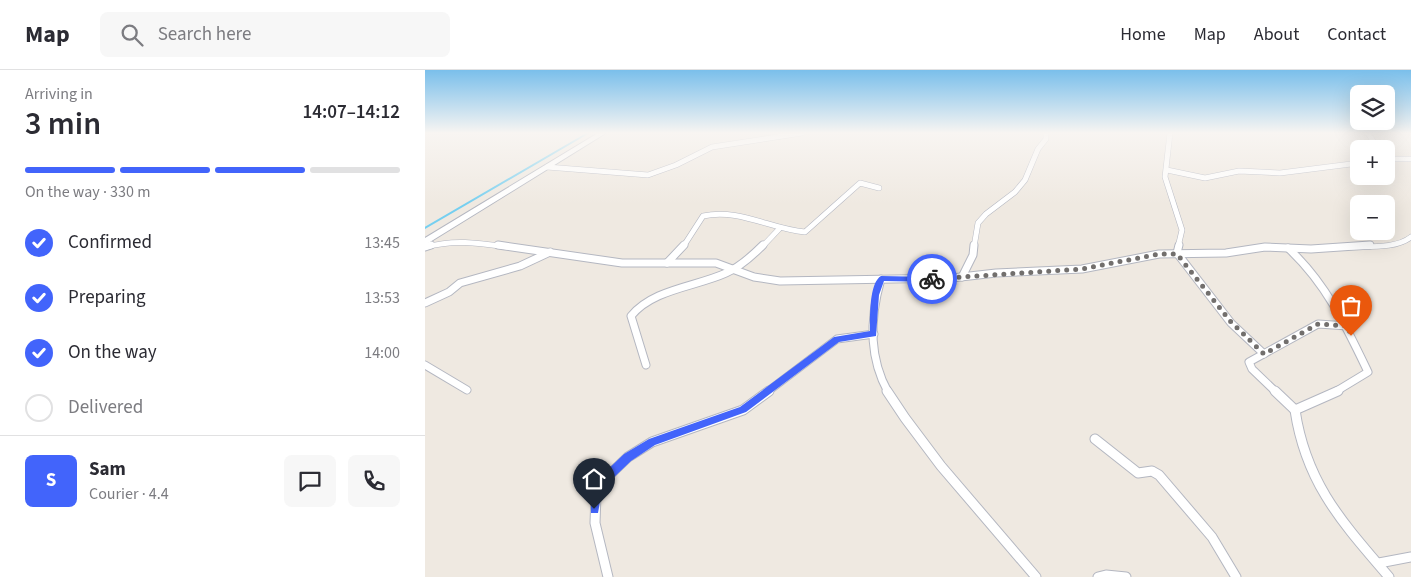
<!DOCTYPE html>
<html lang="en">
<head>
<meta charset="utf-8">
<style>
  body { margin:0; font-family:"Source Sans 3",sans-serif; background:#f7f7f7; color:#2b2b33; height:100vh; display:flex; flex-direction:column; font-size:19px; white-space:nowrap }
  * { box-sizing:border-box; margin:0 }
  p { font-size:16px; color:#7c7c81 }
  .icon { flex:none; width:28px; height:28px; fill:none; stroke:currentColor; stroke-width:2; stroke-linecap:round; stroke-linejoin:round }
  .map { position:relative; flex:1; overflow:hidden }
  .sheet { display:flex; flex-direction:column; background:#fff; width:425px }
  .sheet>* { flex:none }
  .controls { position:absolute; left:925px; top:15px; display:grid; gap:10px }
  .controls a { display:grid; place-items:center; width:45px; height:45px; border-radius:8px; background:#fff; box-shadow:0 5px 20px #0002; font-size:25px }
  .pin { position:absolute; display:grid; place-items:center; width:42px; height:42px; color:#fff; margin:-51px -21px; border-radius:50% 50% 50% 0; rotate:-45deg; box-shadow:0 0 5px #0007 }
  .pin .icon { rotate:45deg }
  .courier { position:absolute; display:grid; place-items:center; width:50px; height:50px; margin:-25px; border:4px solid #4264fb; border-radius:50%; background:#fff; color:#222; box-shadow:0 1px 6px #0007 }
  .headline em { font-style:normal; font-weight:600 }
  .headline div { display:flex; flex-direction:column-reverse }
  .headline { display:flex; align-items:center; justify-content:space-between; height:85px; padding:0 25px }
  h1 { font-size:32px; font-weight:600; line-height:38px }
  .bar { display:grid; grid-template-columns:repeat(4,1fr); gap:8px 5px; align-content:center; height:60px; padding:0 25px }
  .bar i { height:6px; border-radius:4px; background:#e1e1e2 }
  .bar .active { background:#4264fb }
  .bar p { grid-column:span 4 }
  .line { display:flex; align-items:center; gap:12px; padding:0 25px; border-top:1px solid #e1e1e2 }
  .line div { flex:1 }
  .round { display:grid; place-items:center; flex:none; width:52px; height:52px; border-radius:8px; background:#f7f7f7 }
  ol { padding:0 25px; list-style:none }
  li { display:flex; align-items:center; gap:15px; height:55px }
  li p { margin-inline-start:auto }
  li .icon { padding:5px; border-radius:50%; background:#4264fb; color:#fff; stroke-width:4 }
  li:last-child { color:#7c7c81 }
  li i { width:28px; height:28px; border:2px solid #e1e1e2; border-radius:50% }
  header { display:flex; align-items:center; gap:30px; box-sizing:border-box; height:70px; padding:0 25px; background:#fff; border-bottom:1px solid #e1e1e2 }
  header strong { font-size:24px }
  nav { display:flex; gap:28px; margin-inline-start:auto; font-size:18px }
  .search { width:350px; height:45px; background:#f7f7f7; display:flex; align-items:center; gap:12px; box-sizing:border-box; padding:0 18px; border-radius:8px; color:#7c7c81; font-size:19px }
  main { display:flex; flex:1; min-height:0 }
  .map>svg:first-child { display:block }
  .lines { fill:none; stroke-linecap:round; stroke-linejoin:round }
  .stream { stroke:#75cff0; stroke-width:2 }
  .minor-far2-casing { stroke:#b4b7c1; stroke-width:6 }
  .minor-far1-casing { stroke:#b4b7c1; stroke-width:9 }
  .minor-casing { stroke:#b4b7c1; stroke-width:11 }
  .secondary-casing { stroke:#b4b7c1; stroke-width:2 }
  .minor-far2 { stroke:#fff; stroke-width:5 }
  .minor-far1 { stroke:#fff; stroke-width:7 }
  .minor { stroke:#fff; stroke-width:9 }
  .secondary { fill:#fff; fill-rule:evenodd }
  .route { fill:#4264fb }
  .done { stroke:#726f6d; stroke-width:5; stroke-dasharray:0 9 }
</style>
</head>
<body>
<header>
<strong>Map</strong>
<div class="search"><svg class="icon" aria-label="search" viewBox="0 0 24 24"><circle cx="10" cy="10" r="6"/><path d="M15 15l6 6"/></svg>Search here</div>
<nav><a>Home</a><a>Map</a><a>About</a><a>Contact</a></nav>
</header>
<main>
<section class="sheet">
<div class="headline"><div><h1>3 min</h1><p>Arriving in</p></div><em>14:07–14:12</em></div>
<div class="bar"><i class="active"></i><i class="active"></i><i class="active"></i><i></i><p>On the way · 330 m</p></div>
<ol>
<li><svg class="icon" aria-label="check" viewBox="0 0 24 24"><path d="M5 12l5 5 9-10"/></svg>Confirmed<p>13:45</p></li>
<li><svg class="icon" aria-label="check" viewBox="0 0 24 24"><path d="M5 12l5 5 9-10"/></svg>Preparing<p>13:53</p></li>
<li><svg class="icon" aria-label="check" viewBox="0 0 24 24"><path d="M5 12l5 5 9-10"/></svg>On the way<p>14:00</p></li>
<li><i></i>Delivered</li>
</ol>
<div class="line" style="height:90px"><b class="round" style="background:#4264fb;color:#fff">S</b><div><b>Sam</b><p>Courier · 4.4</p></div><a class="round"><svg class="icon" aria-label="chat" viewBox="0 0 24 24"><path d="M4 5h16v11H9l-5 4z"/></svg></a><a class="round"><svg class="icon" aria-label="phone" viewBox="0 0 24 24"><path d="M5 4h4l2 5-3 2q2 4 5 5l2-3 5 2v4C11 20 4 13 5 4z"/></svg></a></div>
</section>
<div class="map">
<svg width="986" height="507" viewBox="0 0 986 507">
  <rect width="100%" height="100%" fill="#efe9e1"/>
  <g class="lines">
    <path class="stream" d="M0,158L163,63"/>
    <defs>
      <g id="minor-far2">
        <path d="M745,63L740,107L757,160L753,177"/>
        <path d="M943,63L953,79"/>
        <path d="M961,89H986"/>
        <path d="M122,97L223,105L251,95L287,77L377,63"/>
        <path d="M742,100L780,108L814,101L855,103L934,93"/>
        <path d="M1,177C29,169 54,173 82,177"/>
        <path d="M258,177L278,146C314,138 345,159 380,162L435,113L454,118"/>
        <path d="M337,177L355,158"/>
        <path d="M549,177L553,153L561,144L590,122L600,110L613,79L621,69V63"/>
        <path d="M924,177C943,176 971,179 986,167"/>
      </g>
      <g id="minor-far1">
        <path d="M73,175L197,193H291L329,207L355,211L527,208L571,203L657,199L734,184L801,183L840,177L886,179L945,175"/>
        <path d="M754,175L752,183L806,253L839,284"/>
        <path d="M0,177L6,175"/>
        <path d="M863,178C901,213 921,256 943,302L910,322"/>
        <path d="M242,193L259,175"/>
        <path d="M537,207L548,185L549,175"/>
        <path d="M456,209C445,247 443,286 463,322"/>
        <path d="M0,233L24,222L35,213L95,196L125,182"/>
        <path d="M0,295L42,320"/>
        <path d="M221,295L206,246C228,219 270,217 301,203C315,197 327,186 338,175"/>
        <path d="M342,322L412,269L449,264"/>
        <path d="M851,322L827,299L824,292L893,254L923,256"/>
      </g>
      <g id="minor">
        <path d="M462,321L480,348L516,396L611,507"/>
        <path d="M850,321L870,340"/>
        <path d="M913,321L870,340C881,414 918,453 964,507"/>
        <path d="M670,369L713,403L727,401L734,405L787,467L811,507"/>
        <path d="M954,493L986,487"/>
        <path d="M183,507L170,453L171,425L180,409L203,387L227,372L318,340L344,321"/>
        <path d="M673,507L681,505L701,507"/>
      </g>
      <path id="secondary" d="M173,63H181L0,175V168Z"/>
    </defs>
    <use href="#minor-far2" class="minor-far2-casing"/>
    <use href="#minor-far1" class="minor-far1-casing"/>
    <use href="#minor" class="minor-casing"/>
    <use href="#secondary" class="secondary-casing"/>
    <use href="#minor-far2" class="minor-far2"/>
    <use href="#minor-far1" class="minor-far1"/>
    <use href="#minor" class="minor"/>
    <use href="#secondary" class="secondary"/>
  </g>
  <linearGradient id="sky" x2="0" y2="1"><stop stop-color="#7abfeb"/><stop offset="0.47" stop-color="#f8f5f2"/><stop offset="1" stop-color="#f8f5f2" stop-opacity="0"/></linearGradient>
  <rect width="986" height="134" fill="url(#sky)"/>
  <path class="route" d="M456,206L507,207L511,209L507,212L459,211L454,225L451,266L414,272L321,342L230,375L206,391L184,412L176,426L173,443H166V425L177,405L199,384L224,369L315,337L409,267L445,261C445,248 444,213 456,206Z"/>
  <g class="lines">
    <path class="done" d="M507,209L657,199L734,184H752L806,252L839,284L893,254L923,256L926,266"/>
  </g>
</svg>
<div class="controls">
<a><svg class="icon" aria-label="layers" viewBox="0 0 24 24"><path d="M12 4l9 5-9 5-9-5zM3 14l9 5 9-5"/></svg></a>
<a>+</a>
<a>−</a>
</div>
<div class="pin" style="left:926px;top:266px;background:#ea580c"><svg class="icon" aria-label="bag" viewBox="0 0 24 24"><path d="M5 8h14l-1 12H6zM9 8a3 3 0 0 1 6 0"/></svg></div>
<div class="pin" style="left:169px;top:439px;background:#1f2937"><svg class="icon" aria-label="home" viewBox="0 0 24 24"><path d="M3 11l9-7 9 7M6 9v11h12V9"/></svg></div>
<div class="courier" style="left:507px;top:209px"><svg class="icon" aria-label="bike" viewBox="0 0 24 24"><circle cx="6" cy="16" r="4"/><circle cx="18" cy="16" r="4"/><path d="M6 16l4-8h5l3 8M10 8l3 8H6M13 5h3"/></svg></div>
</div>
</main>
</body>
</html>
